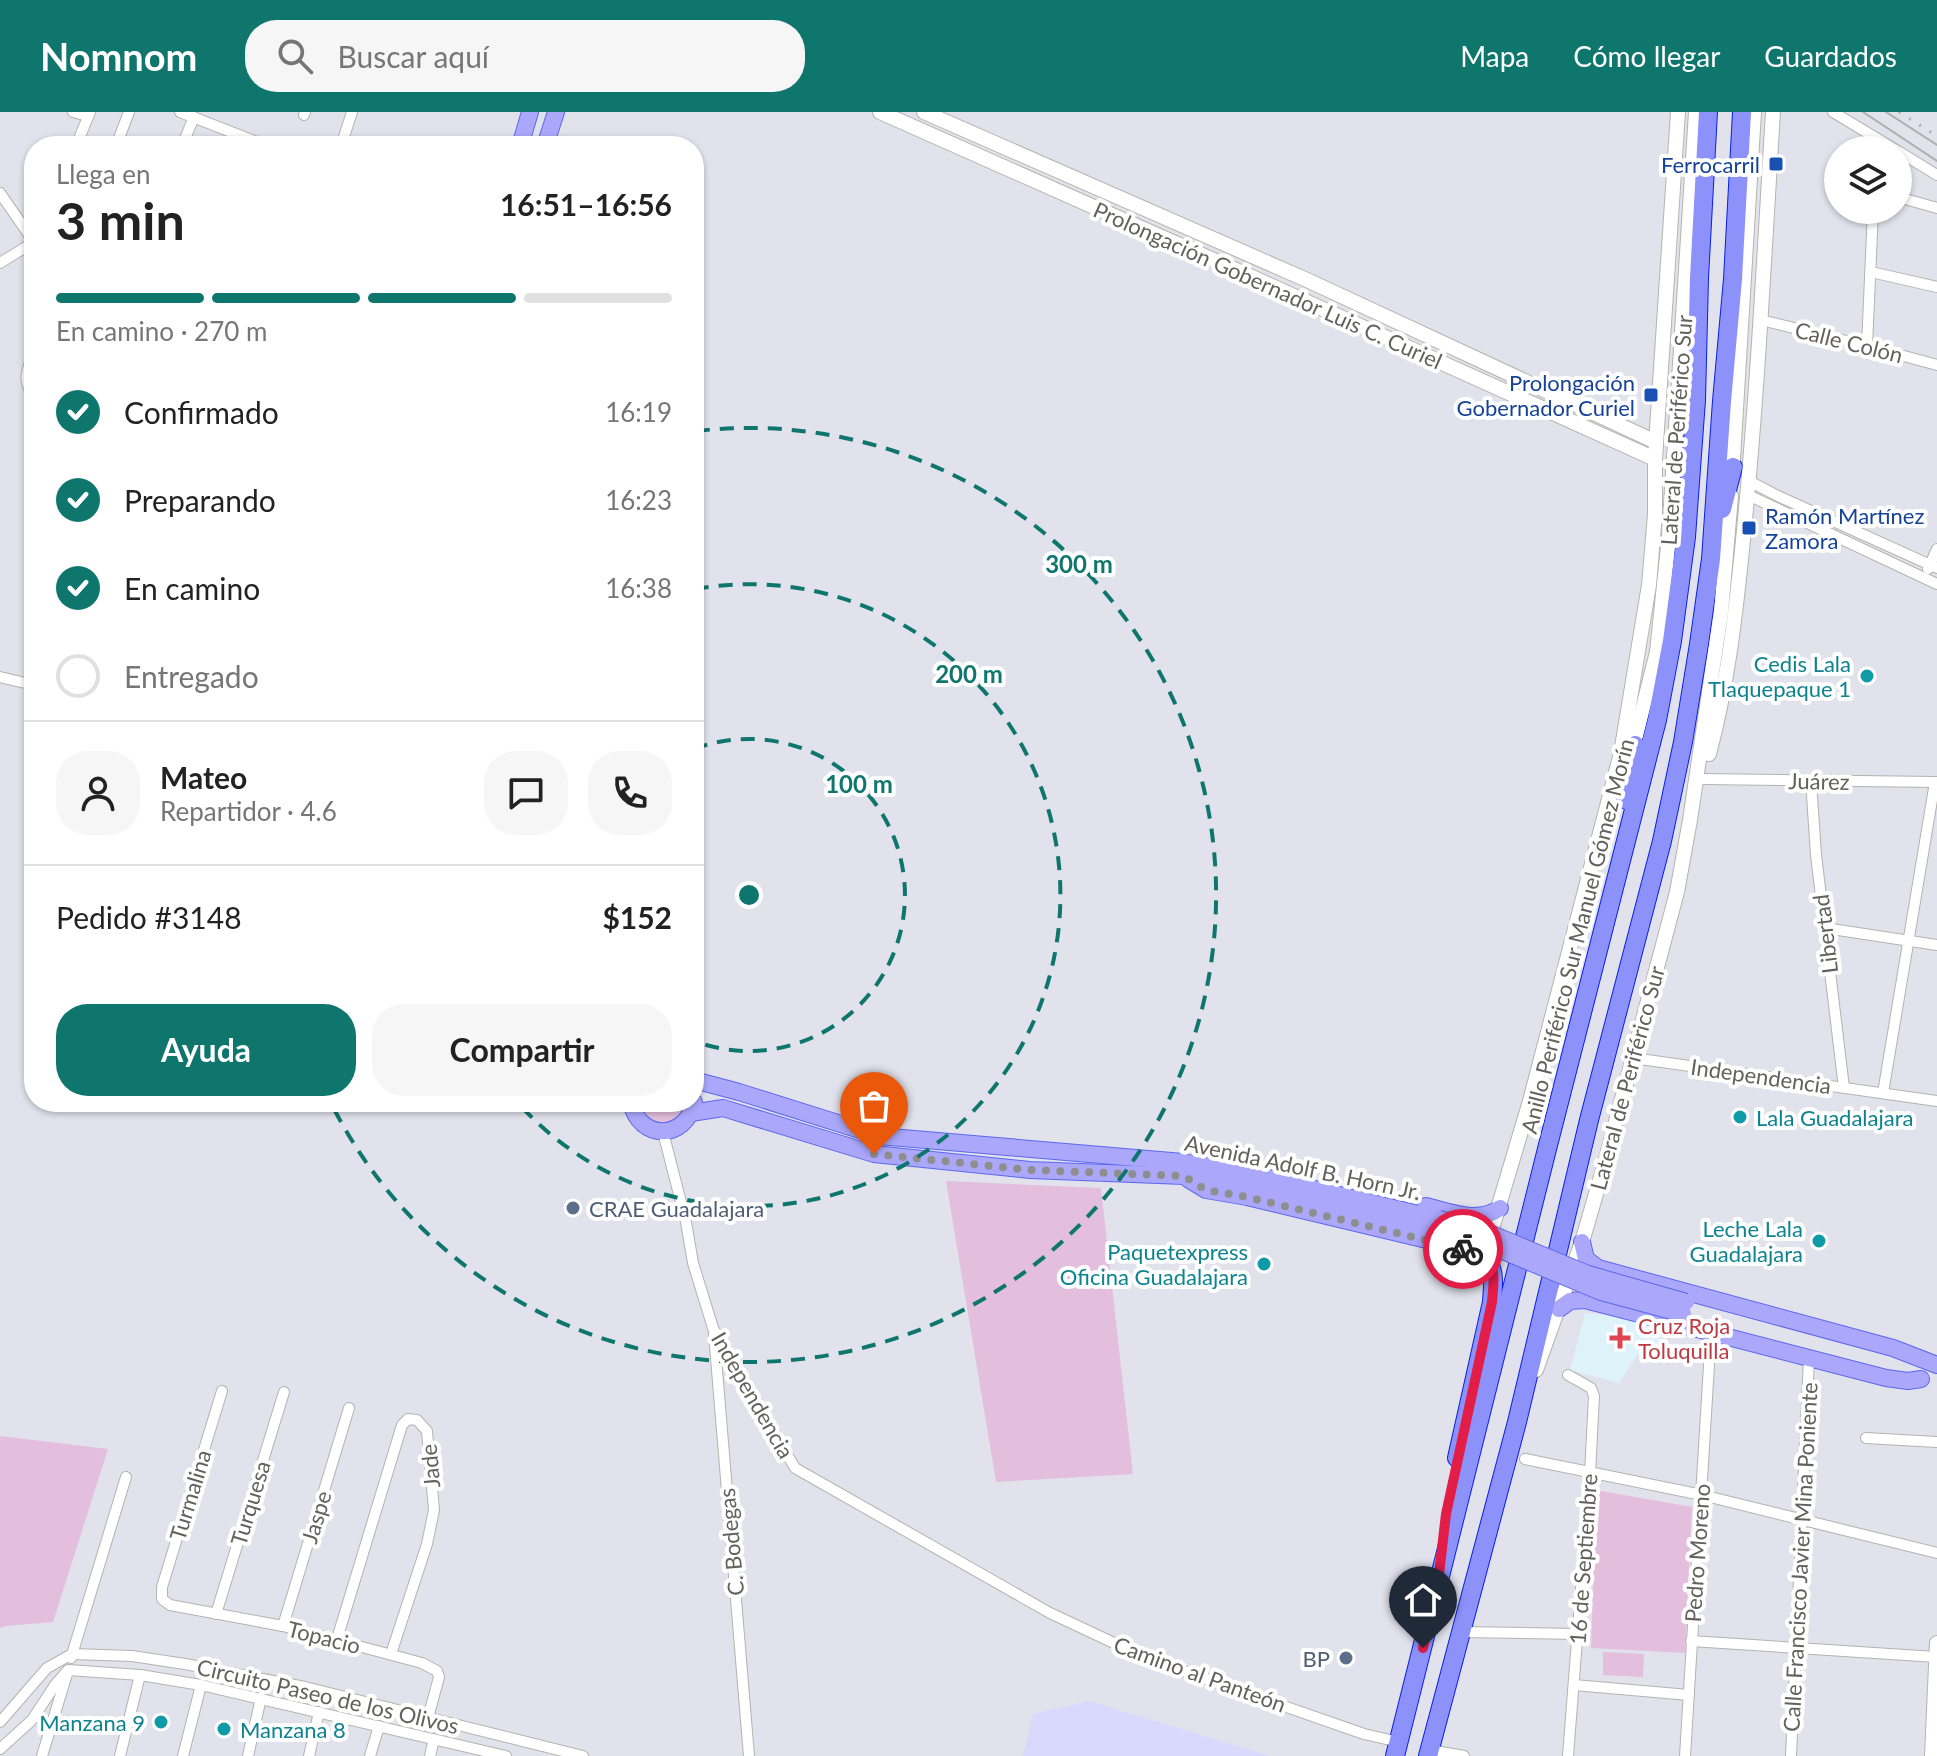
<!DOCTYPE html>
<html lang="es">
<head>
<meta charset="utf-8">
<style>
  body { margin:0; font-family:Lato,sans-serif; background:#f6f6f6; color:#222; height:100vh; display:flex; flex-direction:column; font-size:30px; white-space:nowrap }
  * { box-sizing:border-box; margin:0 }
  p { font-size:26px; color:#767676 }
  .icon { flex:none; width:44px; height:44px; fill:none; stroke:currentColor; stroke-width:2; stroke-linecap:round; stroke-linejoin:round }
  .map { position:relative; flex:1; overflow:hidden }
  .details { position:absolute; left:24px; top:24px; width:680px; height:976px; display:flex; flex-direction:column; background:#fff; border-radius:32px; box-shadow:0 2px 6px #0004 }
  .details>* { flex:none }
  .tools { position:absolute; left:1824px; top:24px; display:grid; gap:16px }
  .tools a { display:grid; place-items:center; width:88px; height:88px; border-radius:50%; background:#fff; box-shadow:0 2px 6px #0004; font-size:40px }
  .pin { position:absolute; display:grid; place-items:center; width:68px; height:68px; color:#fff; margin:-82px -34px; border-radius:50% 50% 50% 0; rotate:-45deg; box-shadow:0 0 8px #0007 }
  .pin .icon { rotate:45deg }
  .courier { position:absolute; display:grid; place-items:center; width:80px; height:80px; margin:-40px; border:6px solid #e11d48; border-radius:50%; background:#fff; color:#222; box-shadow:0 2px 10px #0007 }
  .head em { font-style:normal; font-weight:700 }
  .head div { display:flex; flex-direction:column-reverse }
  .head { display:flex; align-items:center; justify-content:space-between; height:136px; padding:0 32px }
  h1 { font-size:52px; font-weight:700; line-height:60px }
  .bar { display:grid; grid-template-columns:repeat(4,1fr); gap:12px 8px; align-content:center; height:96px; padding:0 32px }
  .bar i { height:10px; border-radius:6px; background:#e0e0e0 }
  .bar .selected { background:#0f766e }
  .bar p { grid-column:span 4 }
  .line { display:flex; align-items:center; gap:20px; padding:0 32px; border-top:2px solid #e0e0e0 }
  .line div { flex:1 }
  .round { display:grid; place-items:center; flex:none; width:84px; height:84px; border-radius:32px; background:#f6f6f6 }
  ol { padding:0 32px; list-style:none }
  li { display:flex; align-items:center; gap:24px; height:88px }
  li p { margin-inline-start:auto }
  li .icon { padding:8px; border-radius:50%; background:#0f766e; color:#fff; stroke-width:4 }
  li:last-child { color:#767676 }
  li i { width:44px; height:44px; border:4px solid #e0e0e0; border-radius:50% }
  .cta { display:flex; gap:16px; margin-top:auto; padding:16px 32px }
  .cta a { flex:1; height:92px; border-radius:32px; background:#0f766e; color:#fff; font-size:32px; font-weight:700; line-height:92px; text-align:center }
  .cta a+a { background:#f6f6f6; color:#222 }
  header { display:flex; align-items:center; gap:48px; box-sizing:border-box; height:112px; padding:0 40px; background:#0f766e; color:#fff }
  header strong { font-size:38px }
  nav { display:flex; gap:44px; margin-inline-start:auto; font-size:28px }
  .search { width:560px; height:72px; background:#f6f6f6; display:flex; align-items:center; gap:20px; box-sizing:border-box; padding:0 28px; border-radius:32px; color:#767676; font-size:30px }
  .map>svg:first-child { display:block }
  .commercial { fill:#d8d9fd }
  .medical { fill:#def2fa }
  .green { fill:#e4bfdd }
  .lines { fill:none; stroke-linecap:round; stroke-linejoin:round }
  .street-casing { stroke:#b5b3ae; stroke-width:12 }
  .secondary-casing { stroke:#b5b4ad; stroke-width:16 }
  .primary-casing { stroke:#5b67ed; stroke-width:18 }
  .highway-casing { stroke:#0720e8; stroke-width:20 }
  .street { stroke:#fff; stroke-width:10 }
  .secondary { stroke:#fff; stroke-width:14 }
  .primary { stroke:#aba8fc; stroke-width:16 }
  .highway { stroke:#8d92fa; stroke-width:18 }
  .tram { stroke:#afaead; stroke-width:2 }
  .rail { stroke:#afaead; stroke-width:3; stroke-dasharray:2 10; stroke-linecap:butt }
  .primary-bridge-casing { stroke:#5b67ed; stroke-width:18; stroke-linecap:butt }
  .primary-bridge { stroke:#aba8fc; stroke-width:16 }
  .done { stroke:#8f8e8e; stroke-width:8; stroke-dasharray:0 14.4 }
  .route { stroke:#e11d48; stroke-width:10 }
  .ring { fill:none; stroke:#0f766e; stroke-width:4; stroke-dasharray:14 10 }
  .transit-dot { fill:#1a4fb4; stroke:#fff; stroke-width:3 }
  .culture-dot { fill:#0f9aa8; stroke:#fff; stroke-width:3 }
  .service-dot { fill:#5c6f8a; stroke:#fff; stroke-width:3 }
  .health-dot { fill:#e0444e; stroke:#fff; stroke-width:3 }
  .labels { text-anchor:middle; dominant-baseline:central; stroke-width:8; stroke-linejoin:round; paint-order:stroke }
  .transit-label { font-size:22px; fill:#164399; stroke:#fff; text-anchor:end }
  .street-label { font-size:22px; fill:#63615b; stroke:#fff }
  .culture-label { font-size:22px; fill:#0d838f; stroke:#fff; text-anchor:end }
  .service-label { font-size:22px; fill:#4e5e75; stroke:#fff; text-anchor:start }
  .health-label { font-size:22px; fill:#be3a42; stroke:#fff; text-anchor:start }
  .centre { fill:#0f766e; stroke:#fff; stroke-width:4 }
  .ring-label { font-size:24px; text-anchor:middle; font-weight:bold; fill:#0f766e; stroke:#fff; stroke-width:8; stroke-linejoin:round; paint-order:stroke }
</style>
</head>
<body>
<header>
<strong>Nomnom</strong>
<div class="search"><svg class="icon" aria-label="search" viewBox="0 0 24 24"><circle cx="10" cy="10" r="6"/><path d="M15 15l6 6"/></svg>Buscar aquí</div>
<nav><a>Mapa</a><a>Cómo llegar</a><a>Guardados</a></nav>
</header>
<div class="map">
<svg width="1937" height="1644" viewBox="0 0 1937 1644">
  <rect width="100%" height="100%" fill="#e2e2ed"/>
  <path class="commercial" d="M1089,1589L1270,1644H1023L1033,1602Z"/>
  <path class="medical" d="M1585,1201L1613,1204L1662,1216L1660,1243L1638,1242L1619,1271L1570,1258Z"/>
  <g class="green">
    <path d="M641,990H685C683,1003 675,1009 662,1011C650,1008 643,1002 641,990Z"/>
    <path d="M946,1069L1101,1076L1133,1362L996,1370Z"/>
    <path d="M0,1324L108,1337L53,1510L6,1514L0,1516Z"/>
    <path d="M1596,1378L1692,1395L1685,1541L1591,1536Z"/>
    <path d="M1603,1540L1644,1542L1643,1565L1603,1563Z"/>
  </g>
  <g class="lines">
    <defs>
      <g id="street">
        <path d="M73,0L88,4"/>
        <path d="M180,0L267,34"/>
        <path d="M1833,0L1896,38"/>
        <path d="M304,3L305,0"/>
        <path d="M76,34L90,0"/>
        <path d="M116,34L129,0"/>
        <path d="M182,34L194,5"/>
        <path d="M341,34L352,0"/>
        <path d="M1898,39L1937,63"/>
        <path d="M0,81L34,130L0,151"/>
        <path d="M1898,85L1937,96"/>
        <path d="M1871,160L1937,175"/>
        <path d="M1761,208L1867,234L1937,253"/>
        <path d="M1867,234L1873,98"/>
        <path d="M34,240C26,261 22,266 34,286"/>
        <path d="M1749,369L1778,384L1937,456"/>
        <path d="M1748,383L1937,472"/>
        <path d="M1928,457L1937,437"/>
        <path d="M0,565L34,573"/>
        <path d="M1702,667L1937,670"/>
        <path d="M1811,669L1816,743L1844,976"/>
        <path d="M1825,816L1937,833"/>
        <path d="M1633,946L1937,989"/>
        <path d="M1883,981L1935,670"/>
        <path d="M663,1020L686,1110L693,1151L713,1216L795,1356L1050,1501L1146,1546L1364,1622L1399,1630"/>
        <path d="M714,1222L749,1644"/>
        <path d="M222,1279L162,1475V1487L170,1493L283,1514L422,1551L437,1559L439,1565L428,1606"/>
        <path d="M1866,1326L1937,1330"/>
        <path d="M1525,1347L1702,1383L1937,1441"/>
        <path d="M216,1502L284,1280"/>
        <path d="M283,1514L349,1296"/>
        <path d="M1460,1520L1578,1522"/>
        <path d="M337,1527L402,1313L408,1307L417,1308L427,1319L434,1398L427,1432L391,1542"/>
        <path d="M1691,1529L1936,1545"/>
        <path d="M72,1542L132,1544L185,1552L305,1575L583,1644"/>
        <path d="M71,1546L126,1365"/>
        <path d="M1574,1573L1689,1583"/>
        <path d="M0,1610L47,1556L72,1542"/>
        <path d="M0,1637L32,1608L55,1573L68,1558L140,1563L201,1573L506,1644"/>
        <path d="M1430,1638L1464,1644"/>
        <path d="M42,1644L67,1562"/>
        <path d="M120,1644L140,1563"/>
        <path d="M183,1644L201,1573"/>
        <path d="M248,1644L261,1586"/>
        <path d="M309,1644L319,1600"/>
        <path d="M370,1644L379,1614"/>
        <path d="M430,1644L434,1627"/>
        <path d="M1568,1644L1590,1361L1594,1284L1591,1276L1568,1263"/>
        <path d="M1685,1644L1710,1237"/>
        <path d="M1791,1644L1809,1246"/>
      </g>
      <g id="secondary">
        <path d="M880,0L1254,166L1655,347"/>
        <path d="M924,0L1307,168L1656,330"/>
        <path d="M1732,363L1754,0"/>
        <path d="M1632,639L1657,540L1669,425L1696,0"/>
        <path d="M1709,642C1727,575 1735,507 1742,438C1757,292 1764,146 1773,0"/>
        <path d="M1488,1130L1530,989L1621,641L1649,473L1655,402V347L1678,0"/>
        <path d="M1536,1258L1582,1130L1605,1051L1677,780L1690,708L1721,500L1731,384"/>
        <path d="M1932,1644L1937,1531"/>
      </g>
      <g id="primary">
        <path d="M520,34L530,0"/>
        <path d="M545,34L556,0"/>
        <path d="M694,968L739,980L879,1024L1183,1050L1252,1062L1439,1107"/>
        <path d="M631,990C639,1029 686,1029 694,990"/>
        <path d="M691,1001L723,996L874,1042L1030,1058L1184,1064L1219,1068L1436,1119"/>
        <path d="M1188,1067L1206,1078L1247,1085L1456,1135L1484,1144"/>
        <path d="M1426,1094C1451,1100 1478,1112 1500,1096"/>
        <path d="M1582,1130L1586,1147L1598,1156L1893,1236L1937,1253"/>
        <path d="M1559,1197L1570,1189L1585,1188L1886,1266L1908,1269L1921,1267"/>
      </g>
      <g id="highway">
        <path d="M1722,397L1733,355"/>
        <path d="M1626,688L1635,633"/>
        <path d="M1457,1346L1492,1190C1493,1172 1496,1158 1484,1144"/>
        <path d="M1395,1644L1547,1037L1657,608L1672,529L1686,425L1696,288L1699,166L1708,0"/>
        <path d="M1428,1644L1517,1310L1589,1008L1662,729L1683,630L1699,532L1711,447L1722,289L1733,167L1742,0"/>
      </g>
    </defs>
    <use href="#street" class="street-casing"/>
    <use href="#secondary" class="secondary-casing"/>
    <use href="#primary" class="primary-casing"/>
    <use href="#highway" class="highway-casing"/>
    <use href="#street" class="street"/>
    <use href="#secondary" class="secondary"/>
    <use href="#primary" class="primary"/>
    <use href="#highway" class="highway"/>
    <g class="tram">
      <path d="M1863,0L1937,49"/>
      <path d="M1886,0L1937,33"/>
    </g>
    <path class="rail" d="M1899,0L1937,24"/>
    <defs>
      <g id="primary-bridge">
        <path d="M1439,1107L1482,1118L1588,1162L1686,1190"/>
        <path d="M1436,1119L1479,1129L1601,1180L1683,1202"/>
      </g>
    </defs>
    <use href="#primary-bridge" class="primary-bridge-casing"/>
    <use href="#primary-bridge" class="primary-bridge"/>
  </g>
  <g class="lines">
    <path class="done" d="M874,1042L1030,1058L1184,1064L1206,1078L1247,1085L1463,1137"/>
    <path class="route" d="M1423,1536L1438,1471L1446,1402L1492,1190C1493,1175 1498,1153 1483,1144C1478,1140 1469,1139 1463,1137"/>
  </g>
  <g class="ring">
    <path d="M694 637A156 156 0 1 1 694 929"/>
    <path d="M695 477A311 311 0 1 1 518 991"/>
    <path d="M696 319A467 467 0 1 1 331 991"/>
  </g>
  <g class="transit-dot">
    <rect x="1768" y="44" width="16" height="16" rx="4"/>
    <rect x="1643" y="275" width="16" height="16" rx="4"/>
    <rect x="1741" y="408" width="16" height="16" rx="4"/>
  </g>
  <g class="culture-dot">
    <circle cx="1867" cy="564" r="8"/>
    <circle cx="1740" cy="1005" r="8"/>
    <circle cx="1819" cy="1129" r="8"/>
    <circle cx="1264" cy="1152" r="8"/>
    <circle cx="161" cy="1610" r="8"/>
    <circle cx="224" cy="1617" r="8"/>
  </g>
  <g class="service-dot">
    <circle cx="573" cy="1096" r="8"/>
    <circle cx="1346" cy="1546" r="8"/>
  </g>
  <path class="health-dot" d="M1616 1214h8v8h8v8h-8v8h-8v-8h-8v-8h8z"/>
  <g class="labels">
    <g class="transit-label">
      <text x="1760" y="52">Ferrocarril</text>
      <text x="1635" y="270">Prolongación<tspan x="1635" dy="25">Gobernador Curiel</tspan></text>
      <text x="1765" y="403" text-anchor="start">Ramón Martínez<tspan x="1765" dy="25">Zamora</tspan></text>
    </g>
    <g class="street-label">
      <text transform="translate(1268 173) rotate(24)">Prolongación Gobernador Luis C. Curiel</text>
      <text transform="translate(1849 230) rotate(14)">Calle Colón</text>
      <text transform="translate(1676 318) rotate(-86)">Lateral de Periférico Sur</text>
      <text transform="translate(1819 669) rotate(1)">Juárez</text>
      <text transform="translate(1825 822) rotate(-97)">Libertad</text>
      <text transform="translate(1577 824) rotate(-76)">Anillo Periférico Sur Manuel Gómez Morín</text>
      <text transform="translate(1761 964) rotate(8)">Independencia</text>
      <text transform="translate(1627 966) rotate(-75)">Lateral de Periférico Sur</text>
      <text transform="translate(1303 1055) rotate(12)">Avenida Adolf B. Horn Jr.</text>
      <text transform="translate(753 1283) rotate(60)">Independencia</text>
      <text transform="translate(430 1354) rotate(-95)">Jade</text>
      <text transform="translate(190 1383) rotate(-73)">Turmalina</text>
      <text transform="translate(250 1391) rotate(-73)">Turquesa</text>
      <text transform="translate(316 1405) rotate(-73)">Jaspe</text>
      <text transform="translate(731 1430) rotate(-95)">C. Bodegas</text>
      <text transform="translate(1697 1441) rotate(-86)">Pedro Moreno</text>
      <text transform="translate(1800 1445) rotate(-87)">Calle Francisco Javier Mina Poniente</text>
      <text transform="translate(1583 1447) rotate(-86)">16 de Septiembre</text>
      <text transform="translate(324 1525) rotate(14)">Topacio</text>
      <text transform="translate(1200 1562) rotate(20)">Camino al Panteón</text>
      <text transform="translate(328 1584) rotate(13)">Circuito Paseo de los Olivos</text>
    </g>
    <g class="culture-label">
      <text x="1851" y="551">Cedis Lala<tspan x="1851" dy="25">Tlaquepaque 1</tspan></text>
      <text x="1756" y="1005" text-anchor="start">Lala Guadalajara</text>
      <text x="1803" y="1116">Leche Lala<tspan x="1803" dy="25">Guadalajara</tspan></text>
      <text x="1248" y="1139">Paquetexpress<tspan x="1248" dy="25">Oficina Guadalajara</tspan></text>
      <text x="145" y="1610">Manzana 9</text>
      <text x="240" y="1617" text-anchor="start">Manzana 8</text>
    </g>
    <g class="service-label">
      <text x="589" y="1096">CRAE Guadalajara</text>
      <text x="1330" y="1546" text-anchor="end">BP</text>
    </g>
    <g class="health-label">
      <text x="1638" y="1213">Cruz Roja<tspan x="1638" dy="25">Toluquilla</tspan></text>
    </g>
  </g>
  <circle cx="749" cy="783" r="12" class="centre"/>
  <g class="ring-label">
    <text x="1079" y="461">300 m</text>
    <text x="969" y="571">200 m</text>
    <text x="859" y="681">100 m</text>
  </g>
</svg>
<div class="tools">
<a><svg class="icon" aria-label="layers" viewBox="0 0 24 24"><path d="M12 4l9 5-9 5-9-5zM3 14l9 5 9-5"/></svg></a>
</div>
<div class="pin" style="left:874px;top:1042px;background:#ea580c"><svg class="icon" aria-label="bag" viewBox="0 0 24 24"><path d="M5 8h14l-1 12H6zM9 8a3 3 0 0 1 6 0"/></svg></div>
<div class="pin" style="left:1423px;top:1536px;background:#1f2937"><svg class="icon" aria-label="home" viewBox="0 0 24 24"><path d="M3 11l9-7 9 7M6 9v11h12V9"/></svg></div>
<div class="courier" style="left:1463px;top:1137px"><svg class="icon" aria-label="bike" viewBox="0 0 24 24"><circle cx="6" cy="16" r="4"/><circle cx="18" cy="16" r="4"/><path d="M6 16l4-8h5l3 8M10 8l3 8H6M13 5h3"/></svg></div>
<section class="details">
<div class="head"><div><h1>3 min</h1><p>Llega en</p></div><em>16:51–16:56</em></div>
<div class="bar"><i class="selected"></i><i class="selected"></i><i class="selected"></i><i></i><p>En camino · 270 m</p></div>
<ol>
<li><svg class="icon" aria-label="check" viewBox="0 0 24 24"><path d="M5 12l5 5 9-10"/></svg>Confirmado<p>16:19</p></li>
<li><svg class="icon" aria-label="check" viewBox="0 0 24 24"><path d="M5 12l5 5 9-10"/></svg>Preparando<p>16:23</p></li>
<li><svg class="icon" aria-label="check" viewBox="0 0 24 24"><path d="M5 12l5 5 9-10"/></svg>En camino<p>16:38</p></li>
<li><i></i>Entregado</li>
</ol>
<div class="line" style="height:144px"><a class="round"><svg class="icon" aria-label="person" viewBox="0 0 24 24"><circle cx="12" cy="8" r="4"/><path d="M4 21q1-7 8-7t8 7"/></svg></a><div><b>Mateo</b><p>Repartidor · 4.6</p></div><a class="round"><svg class="icon" aria-label="chat" viewBox="0 0 24 24"><path d="M4 5h16v11H9l-5 4z"/></svg></a><a class="round"><svg class="icon" aria-label="phone" viewBox="0 0 24 24"><path d="M5 4h4l2 5-3 2q2 4 5 5l2-3 5 2v4C11 20 4 13 5 4z"/></svg></a></div>
<div class="line" style="height:104px"><div>Pedido #3148</div><b>$152</b></div>
<div class="cta"><a>Ayuda</a><a>Compartir</a></div>
</section>
</div>
</body>
</html>
